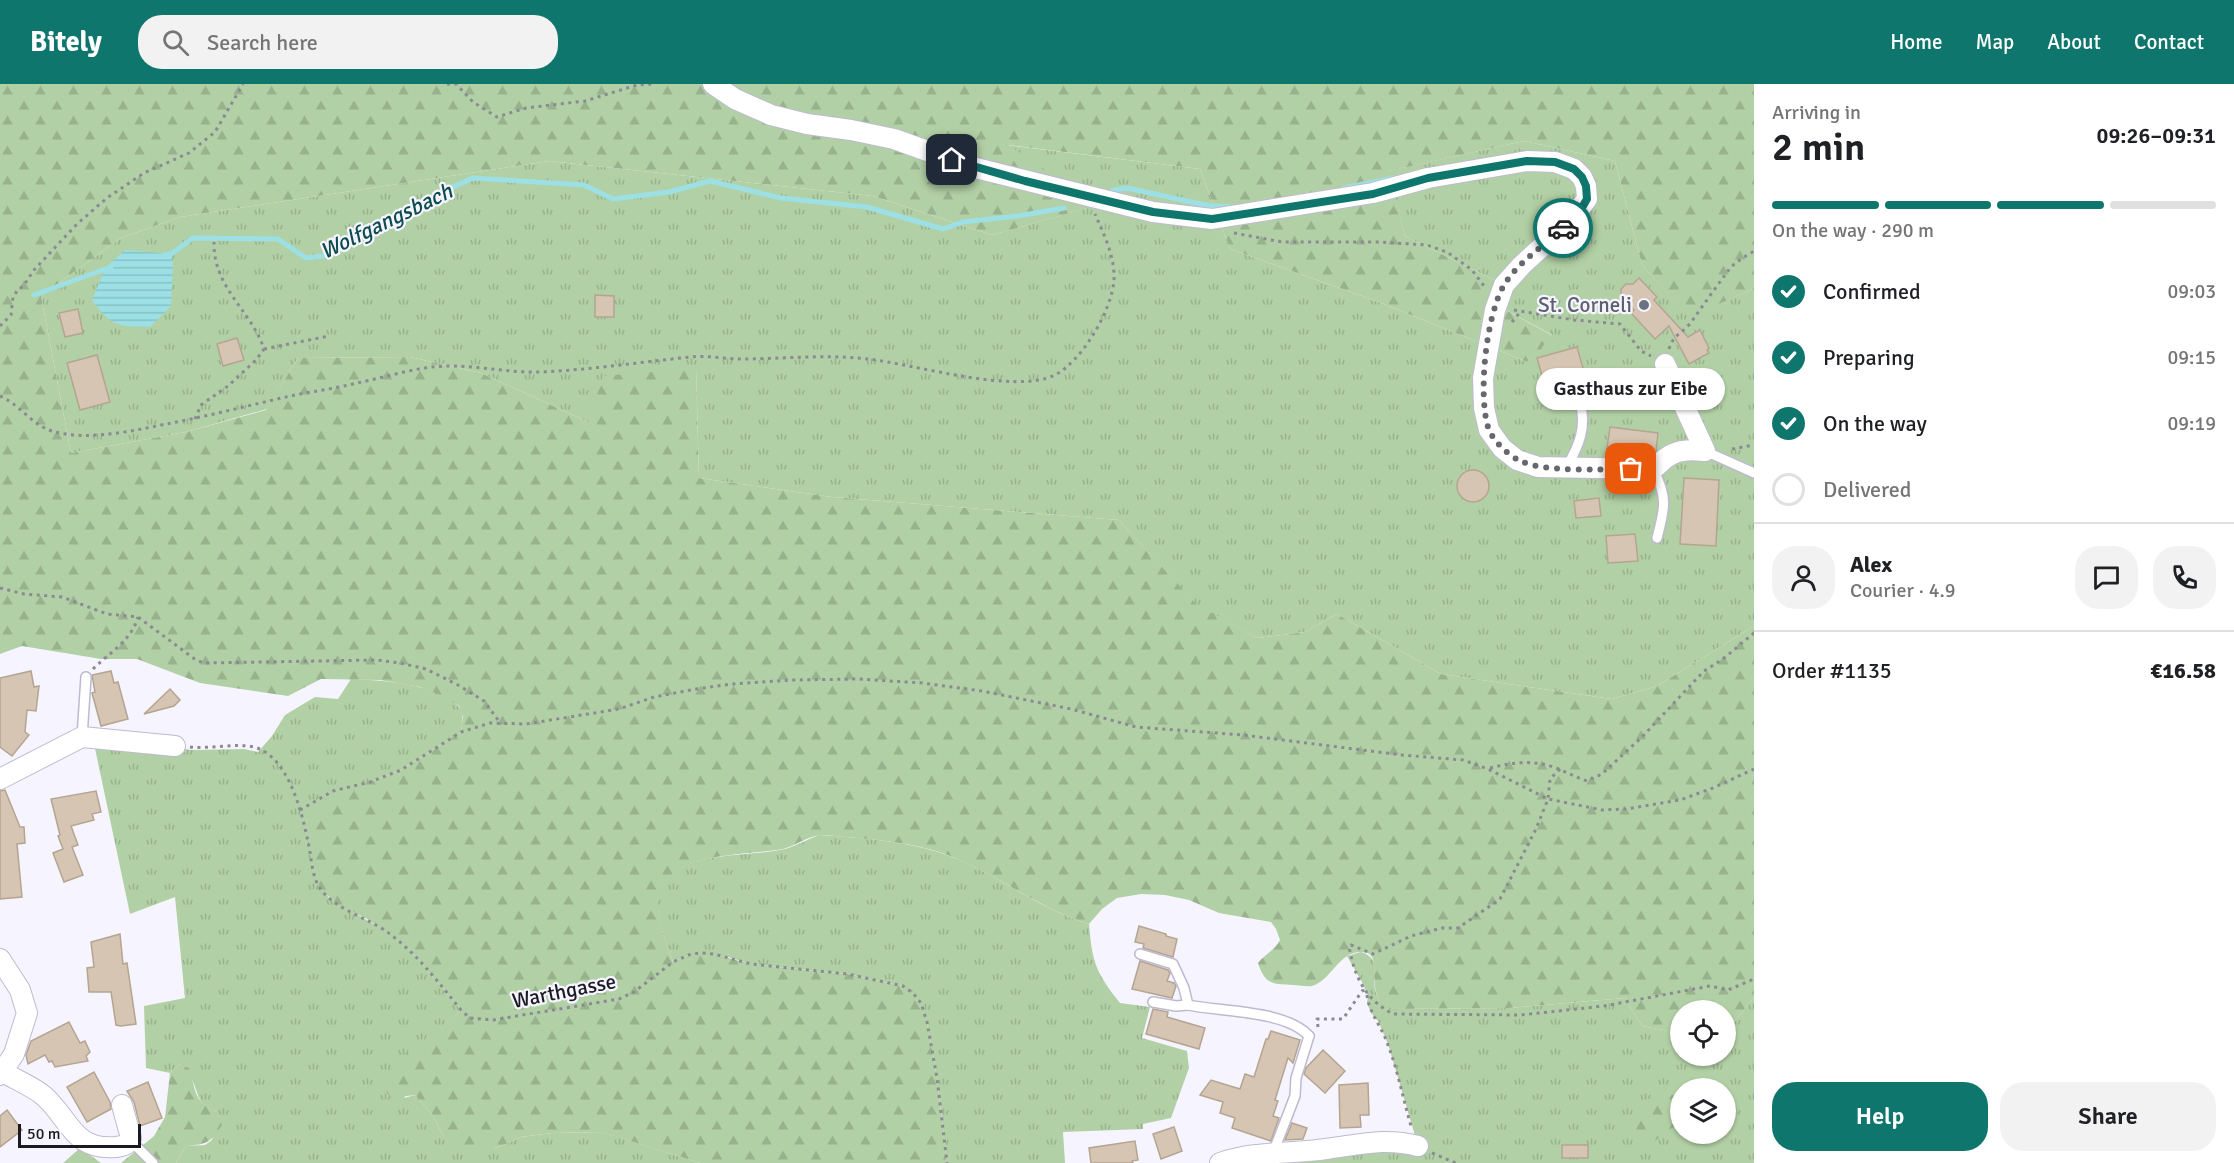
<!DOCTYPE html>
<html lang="en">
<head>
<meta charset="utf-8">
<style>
  body { margin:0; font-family:Signika,sans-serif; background:#f2f2f2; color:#202124; height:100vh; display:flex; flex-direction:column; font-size:22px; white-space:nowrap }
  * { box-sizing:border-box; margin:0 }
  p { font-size:20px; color:#757577 }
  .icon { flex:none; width:33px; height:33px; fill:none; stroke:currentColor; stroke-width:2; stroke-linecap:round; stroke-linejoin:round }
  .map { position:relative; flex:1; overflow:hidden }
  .side { display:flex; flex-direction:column; background:#fff; width:480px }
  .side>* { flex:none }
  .buttons { position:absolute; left:1670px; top:916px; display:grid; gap:12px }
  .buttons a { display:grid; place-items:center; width:66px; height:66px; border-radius:50%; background:#fff; box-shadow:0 2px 4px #0004; font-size:30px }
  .scale { position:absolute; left:18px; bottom:15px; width:123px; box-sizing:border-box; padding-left:6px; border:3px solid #1b1922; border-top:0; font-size:16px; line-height:21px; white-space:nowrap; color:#1b1922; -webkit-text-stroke:4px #f6f5ff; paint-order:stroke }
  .pin { position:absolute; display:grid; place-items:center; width:51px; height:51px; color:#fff; margin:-26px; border-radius:12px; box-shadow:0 3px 9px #0006 }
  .courier { position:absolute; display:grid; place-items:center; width:60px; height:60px; margin:-30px; border:4px solid #0f766e; border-radius:50%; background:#fff; color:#222; box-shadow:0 2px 8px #0007 }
  .bubble { position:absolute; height:42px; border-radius:21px; background:#fff; box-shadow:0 2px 4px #0004; font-size:20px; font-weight:600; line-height:42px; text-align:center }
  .summary em { font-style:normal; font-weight:600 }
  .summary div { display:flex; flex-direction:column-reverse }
  .summary { display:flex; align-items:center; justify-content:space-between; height:102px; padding:0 18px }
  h1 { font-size:39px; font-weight:600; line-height:45px }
  .bar { display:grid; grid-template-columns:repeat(4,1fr); gap:9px 6px; align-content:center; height:72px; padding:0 18px }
  .bar i { height:8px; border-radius:4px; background:#e0e0e0 }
  .bar .selected { background:#0f766e }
  .bar p { grid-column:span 4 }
  .line { display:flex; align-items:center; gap:15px; padding:0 18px; border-top:2px solid #e0e0e0 }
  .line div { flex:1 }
  .round { display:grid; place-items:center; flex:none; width:63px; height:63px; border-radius:24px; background:#f2f2f2 }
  ol { padding:0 18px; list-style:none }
  li { display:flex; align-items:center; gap:18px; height:66px }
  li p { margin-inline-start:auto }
  li .icon { padding:6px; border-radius:50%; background:#0f766e; color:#fff; stroke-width:4 }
  li:last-child { color:#757577 }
  li i { width:33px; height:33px; border:3px solid #e0e0e0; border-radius:50% }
  .button { display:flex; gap:12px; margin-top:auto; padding:12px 18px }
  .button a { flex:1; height:69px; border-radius:24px; background:#0f766e; color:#fff; font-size:24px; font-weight:600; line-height:69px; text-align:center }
  .button a+a { background:#f2f2f2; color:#202124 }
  header { display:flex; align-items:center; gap:36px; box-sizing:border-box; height:84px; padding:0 30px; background:#0f766e; color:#fff }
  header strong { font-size:28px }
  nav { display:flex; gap:33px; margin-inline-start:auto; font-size:21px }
  .search { width:420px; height:54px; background:#f2f2f2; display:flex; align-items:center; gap:15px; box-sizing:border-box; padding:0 21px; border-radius:24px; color:#757577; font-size:22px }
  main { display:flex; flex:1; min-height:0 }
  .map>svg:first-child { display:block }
  .grass { fill:url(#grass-tufts); fill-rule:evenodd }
  .forest { fill:url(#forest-firs) }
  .water { fill:url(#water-rules) }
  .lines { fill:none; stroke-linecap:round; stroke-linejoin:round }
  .stream { stroke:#9ce0e5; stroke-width:5 }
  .building { fill:#d5c5b2; stroke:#b4a592; stroke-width:1.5 }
  .service-casing { stroke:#bdbad0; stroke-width:12 }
  .minor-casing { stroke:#bdbad0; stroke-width:22 }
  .path { stroke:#8b8a93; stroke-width:3; stroke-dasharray:3 4.5; stroke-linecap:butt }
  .service { stroke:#fff; stroke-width:9 }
  .minor { stroke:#fff; stroke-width:20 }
  .done { stroke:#68666f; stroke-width:6; stroke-dasharray:0 10.8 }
  .route { stroke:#0f766e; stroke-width:8 }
  .worship-dot { fill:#6b7280; stroke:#f6f5ff; stroke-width:2 }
  .labels { text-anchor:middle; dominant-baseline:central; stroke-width:4.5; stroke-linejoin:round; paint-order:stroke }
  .worship-label { font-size:21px; fill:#5b616d; stroke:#f6f5ff; text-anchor:end }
  .street-label { font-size:21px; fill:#1b1922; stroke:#f6f5ff }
  .water-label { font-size:22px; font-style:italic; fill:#0c4b4e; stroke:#f6f5ff }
</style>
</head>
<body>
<header>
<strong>Bitely</strong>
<div class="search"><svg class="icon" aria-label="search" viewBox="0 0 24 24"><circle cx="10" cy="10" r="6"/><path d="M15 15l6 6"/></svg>Search here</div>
<nav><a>Home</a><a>Map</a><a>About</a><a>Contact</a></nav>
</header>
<main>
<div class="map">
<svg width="1754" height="1079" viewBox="0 0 1754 1079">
  <defs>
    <pattern id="grass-tufts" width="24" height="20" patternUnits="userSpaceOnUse" patternTransform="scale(1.5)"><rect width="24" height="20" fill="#b2d0a5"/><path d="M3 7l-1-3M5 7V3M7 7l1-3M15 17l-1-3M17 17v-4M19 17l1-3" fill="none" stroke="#98b28e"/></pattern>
    <pattern id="forest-firs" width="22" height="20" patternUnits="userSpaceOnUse" patternTransform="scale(1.5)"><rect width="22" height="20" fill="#b2d0a5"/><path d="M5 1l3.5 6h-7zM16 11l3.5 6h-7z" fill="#98b28e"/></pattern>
    <pattern id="water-rules" width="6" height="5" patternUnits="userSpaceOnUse" patternTransform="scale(1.5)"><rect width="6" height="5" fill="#9ce0e5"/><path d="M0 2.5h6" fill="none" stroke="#86c0c4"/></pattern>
  </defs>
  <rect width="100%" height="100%" fill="#f6f5ff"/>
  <g class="grass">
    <path d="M1524,57L1615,77L1642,181L1688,232L1749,207L1754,203V542L1657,602L1612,615L1441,590L1337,530L1305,548L1257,554L1196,521L1119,436L832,413L699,394L696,284L588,338L481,289L410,273L298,274L267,325L186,348L71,369L41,212L121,154L180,133L549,77L873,112L992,151L1097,121L1006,61L1200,85L1230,165L1379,218L1527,278L1552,251L1497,221L1500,199L1405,152L1388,87Z"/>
    <path d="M351,595C379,596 439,600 458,622C465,629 462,640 461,648L401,686L370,698L311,768L313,784L329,814L387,848L409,865L461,926L447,940L404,1014L415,1011L431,1029L443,1051L494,1065L521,1053L552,1049L603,1048L700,1079H176L186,1062L205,1061L212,1056L217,1028C199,1019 201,1019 194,1000C192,993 185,986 180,980L170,989L146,984L144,922L185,914L175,813L130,830L93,655L192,666L244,665L258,668L272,652L285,631L315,613L338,615Z"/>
    <path d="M819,751C860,754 901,756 941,769C992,785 1035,824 1089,840C1092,878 1096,889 1120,919L1150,923L1142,954L1187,967L1189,984L1171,1034L1143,1040V1045L1063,1048L1065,1079H947L937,994L927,938L903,902L847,890L751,880L728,873L691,870L673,878C667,859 656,837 658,816C664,764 748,774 785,765C796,762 808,755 819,751Z"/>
    <path d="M1361,868C1386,876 1367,895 1378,913C1381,918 1388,922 1393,925L1509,924L1625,914L1642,942L1680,949V972H1725V950L1754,913V1079H1235L1273,1073L1419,1065L1388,960L1378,937L1371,929L1367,919L1368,912L1362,898L1347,872ZM1680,1005H1725V1050H1680Z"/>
    <path d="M80,1064L101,1079H63Z"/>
  </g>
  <g class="forest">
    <path d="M0,0H1754V203L1749,207L1688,233L1642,181L1615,77L1524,57L1389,87L1405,152L1500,199L1497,221L1553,252L1527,278L1379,218L1230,165L1200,85L1008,61L1098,121L992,151L873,112L549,77L180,133L121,154L41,212L71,369L186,348L266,326L298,274L410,273L481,289L588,338L603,292L696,284L699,394L832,413L1119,436L1196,520L1257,554L1305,548L1337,530L1441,590L1612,615L1657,602L1754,542V913L1725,950V927H1680L1679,949L1642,942L1625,914L1509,924L1393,925C1358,913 1389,867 1361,868C1338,868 1332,896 1312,902C1307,903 1299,901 1293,901C1273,900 1265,901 1258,879C1265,870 1275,866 1280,856L1276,845L1271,838L1219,829L1189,816L1165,811L1141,810L1117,814L1102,825L1089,840C1036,824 994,787 942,769C912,759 880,756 848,753C839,753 830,751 821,751C808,752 795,762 783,765C750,771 677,768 662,803C651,827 666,855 673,878L691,870H714L751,880L847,890L903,902L913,909L921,919L927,938L937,994L947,1079H700L602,1048L552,1049L521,1053L494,1065L470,1068L443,1051L431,1029L415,1011L391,1014L382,1002C395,967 436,952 461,926L409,865L367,835L337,820L320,804L313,784L304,739L333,707L370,698L401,686L461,648L463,633L459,622L445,613L420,603L380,596L321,595L288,612L200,599L137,575H101L22,562L0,570Z"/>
    <path d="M180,980L189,984C197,1008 192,1016 217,1028L222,1041C210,1059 208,1060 186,1062L176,1079H121L154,1052L165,1033L170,989Z"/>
    <path d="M1670,1010L1680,1014V1038L1656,1056L1643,1061L1636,1048L1638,1030L1648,1015Z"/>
  </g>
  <path class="water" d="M125,166L171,170L173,179L171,222L150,243C120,243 111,243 92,216L105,184Z"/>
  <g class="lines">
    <g class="stream">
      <path d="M1344,104L1393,94"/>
      <path d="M1113,106L1127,104L1210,122L1234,123"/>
      <path d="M164,171L171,170L193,154L278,155L306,174L323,172L362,146L396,134L442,108L473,94L584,101L613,115L669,108L710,97L781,114L867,123L943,145L963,138L1018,132L1064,124"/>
      <path d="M34,211L111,183"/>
    </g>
  </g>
  <g class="building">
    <path d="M1639,194L1657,213L1654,216L1688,253L1700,246L1709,264L1707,266L1709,269L1689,280L1669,242L1655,255L1631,229L1634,226L1621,211V205L1626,200H1633Z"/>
    <path d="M595,211L614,212V233H595Z"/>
    <path d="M78,225L83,249L65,253L59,229Z"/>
    <path d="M237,254L244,276L223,282L217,260Z"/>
    <path d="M1577,263L1585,291L1545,302L1537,274Z"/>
    <path d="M97,271L110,318L80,326L67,279Z"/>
    <path d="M1610,343L1658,349L1656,367L1649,373L1606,371Z"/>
    <circle cx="1473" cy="402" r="16"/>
    <path d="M1684,394L1719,396L1716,462L1680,460Z"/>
    <path d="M1599,414L1601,432L1576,434L1574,417Z"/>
    <path d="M1635,450L1638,477L1608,479L1606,452Z"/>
    <path d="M31,587L34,603L39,602L36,627L27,626L25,648L29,651L12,672L0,663V594Z"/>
    <path d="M111,587L114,599L118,598L128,635L101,642L92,609L95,608L92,591Z"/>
    <path d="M170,605L180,616L174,622L144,630Z"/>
    <path d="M5,706L20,743H24L25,759L17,760L22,813L0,815V707Z"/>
    <path d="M96,707L101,728L92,730L94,736L71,742L78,761L72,763L83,791L64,798L53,769L63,765L58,752L60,751L51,715Z"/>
    <path d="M1139,842L1166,850V852L1177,855L1173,873L1143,864L1144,860L1135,858Z"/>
    <path d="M120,850L123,880L127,879L136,940L121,942L116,941L111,908H89L87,884L94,883L91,858Z"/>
    <path d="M1140,877L1168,886L1170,889L1167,897L1174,899L1176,902L1172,914L1132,905Z"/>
    <path d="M1153,925L1168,928L1167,933L1205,944L1199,965L1146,950Z"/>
    <path d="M69,938L80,959L85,957L90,968L86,972L88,977L55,983L52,977L49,978L45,971L28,980L26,971L31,957Z"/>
    <path d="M1271,947L1300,956L1293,979L1288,974L1275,1016L1278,1017L1273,1032L1279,1034L1271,1057L1232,1044L1235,1034L1220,1029L1223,1018L1200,1011L1211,996L1240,1005L1245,990L1254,993L1266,955H1268Z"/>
    <path d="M1323,966L1345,987L1325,1009L1304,990L1306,984Z"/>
    <path d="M94,988L110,1018L111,1025L87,1038L67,1003Z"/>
    <path d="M148,998L162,1034L140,1042L134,1018L127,1007Z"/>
    <path d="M1368,999L1369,1031H1360L1361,1043L1340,1044L1339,1001Z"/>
    <path d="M7,1026L22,1046L0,1063V1032Z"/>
    <path d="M1292,1039L1307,1044L1303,1055L1285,1056Z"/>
    <path d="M1174,1043L1182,1067L1161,1075L1153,1050Z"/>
    <path d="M1135,1057L1138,1076L1132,1077L1133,1079H1091L1089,1064Z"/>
    <rect x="1562" y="1061" width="26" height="13"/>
  </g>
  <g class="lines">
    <defs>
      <g id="service">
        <path d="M1705,367L1754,389"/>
        <path d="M1567,382C1579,362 1587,342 1580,319"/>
        <path d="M1653,385C1668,413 1665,424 1657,454"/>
        <path d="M82,653L86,593"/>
        <path d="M1140,870L1173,880L1184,904L1188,921C1221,928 1286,926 1309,952"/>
        <path d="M1153,918L1176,922L1188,921"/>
        <path d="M129,1059L138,1064L153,1079"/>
        <path d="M1273,1069L1295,1012L1296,994L1309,952"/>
      </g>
      <g id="minor">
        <path d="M713,0L735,15L771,31L807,40L851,46L894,55L972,83L1153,128L1212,135L1373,109L1428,94L1527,77L1555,78L1574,85L1582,93L1586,102L1587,115L1570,137L1522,181L1504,201L1495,226L1483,294L1484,324L1489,346L1502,364L1517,376L1538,383L1653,385C1659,381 1663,375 1669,372C1680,365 1693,366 1705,367L1665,280"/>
        <path d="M0,695L82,653L175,662"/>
        <path d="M0,875L20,906L27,929L14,970L0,991"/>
        <path d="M3,988C16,996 32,1002 44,1012C70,1035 73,1067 116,1063C123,1062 128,1061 131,1054L122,1021"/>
        <path d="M1220,1079C1254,1067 1291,1070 1326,1065C1359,1061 1384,1053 1418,1062"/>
      </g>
    </defs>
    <use href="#service" class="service-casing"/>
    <use href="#minor" class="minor-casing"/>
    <g class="path">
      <path d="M447,0H456L473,18L497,33L526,24L585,17L637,1L654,0"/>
      <path d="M1234,149L1282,158H1379L1427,161L1447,168L1472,186L1484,202"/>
      <path d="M1514,226L1574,236L1620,240L1641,267L1651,272"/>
      <path d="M1512,238L1521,227"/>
      <path d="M0,242L11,231L13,213L17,207L24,201L34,186L77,140L107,114L144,89L189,69L215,48L243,0"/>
      <path d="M264,265L329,252"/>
      <path d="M1669,265C1673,250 1684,249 1692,237C1704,220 1716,203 1728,187C1733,179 1746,172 1754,167"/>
      <path d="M0,312C19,320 32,341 52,347C86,358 137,346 171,339C213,331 254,320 295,311C316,307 337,304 357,299C382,294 407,286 432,283C467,279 504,289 539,288C590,286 640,278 691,273C707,271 724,275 741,275C783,275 826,270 868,275C914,280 1014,311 1055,291C1082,277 1112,226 1114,196C1115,172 1104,151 1095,130"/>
      <path d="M195,335L201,321L228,302L256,276L264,265C251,226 213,204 214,158"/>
      <path d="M1732,365L1754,361"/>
      <path d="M0,504L24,510L62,513L107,530L138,533L196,576L204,579L377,576L400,579L426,585L458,601L484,617L501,640"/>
      <path d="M93,585C110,568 131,557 138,533"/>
      <path d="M190,663C211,665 234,659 254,663C288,672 302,728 308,758C312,774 311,792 321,806C338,827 369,834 390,850C418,871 439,899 461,926L470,934L493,936L619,915L634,908L673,878L691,870L702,869L714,870L751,880L847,890L903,902L913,909L921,919L927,938L937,994L947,1079"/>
      <path d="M1490,684C1514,678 1537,675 1561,686C1570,690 1578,694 1587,697L1602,690L1642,653L1704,587L1723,575L1754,549"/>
      <path d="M1560,685L1550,695L1548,715L1536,745L1500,815L1458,844H1442L1411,852L1373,870L1351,861L1349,863C1355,894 1365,915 1393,930L1521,931L1604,922L1710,902L1728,906L1754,895"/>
      <path d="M300,726L333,707L370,698L401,686L461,648L490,639L526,640L619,625L654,613L696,605L732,600L792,596L859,595L922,599L982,607L1071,625L1136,643L1243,651L1402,671L1463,676L1488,685L1548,715L1602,726L1626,725L1680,716L1713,704L1754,685"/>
      <path d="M1367,911C1369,929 1382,943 1388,961C1398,987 1403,1015 1411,1042"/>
      <path d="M1318,943L1317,935H1343L1362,907L1365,906"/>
      <path d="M1432,1069L1456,1079"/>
    </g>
    <use href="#service" class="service"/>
    <use href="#minor" class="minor"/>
  </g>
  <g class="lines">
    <path class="done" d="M1563,144C1544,162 1518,178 1504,201C1486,232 1478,310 1488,343C1492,356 1507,370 1518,376C1544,389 1601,385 1631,385"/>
    <path class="route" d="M952,76L1025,97L1153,128L1212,135L1373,110L1428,94L1527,77L1555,78L1574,85L1582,93L1586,102L1587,115L1580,127L1563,144"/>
  </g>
  <circle class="worship-dot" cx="1644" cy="221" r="6"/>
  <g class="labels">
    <g class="worship-label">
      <text x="1632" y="221">St. Corneli</text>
    </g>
    <g class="street-label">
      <text transform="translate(564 907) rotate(-11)">Warthgasse</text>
    </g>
    <g class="water-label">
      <text transform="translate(386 137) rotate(-26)">Wolfgangsbach</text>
    </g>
  </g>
</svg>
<div class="buttons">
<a><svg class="icon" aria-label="locate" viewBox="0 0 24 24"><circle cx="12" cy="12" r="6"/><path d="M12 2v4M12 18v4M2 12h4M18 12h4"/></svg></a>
<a><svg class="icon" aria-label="layers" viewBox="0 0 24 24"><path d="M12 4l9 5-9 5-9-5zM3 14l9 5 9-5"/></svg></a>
</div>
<div class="scale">50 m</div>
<div class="pin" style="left:1631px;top:385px;background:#ea580c"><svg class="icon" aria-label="bag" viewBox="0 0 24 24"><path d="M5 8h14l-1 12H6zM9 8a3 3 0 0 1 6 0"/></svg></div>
<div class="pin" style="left:952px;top:76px;background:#1f2937"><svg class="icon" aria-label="home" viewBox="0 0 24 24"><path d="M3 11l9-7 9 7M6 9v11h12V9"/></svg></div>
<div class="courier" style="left:1563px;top:144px"><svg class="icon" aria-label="car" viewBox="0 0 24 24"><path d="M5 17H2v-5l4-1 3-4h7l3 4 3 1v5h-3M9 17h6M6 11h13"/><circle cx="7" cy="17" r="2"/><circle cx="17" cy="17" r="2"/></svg></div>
<div class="bubble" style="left:1536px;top:284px;width:189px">Gasthaus zur Eibe</div>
</div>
<section class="side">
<div class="summary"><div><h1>2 min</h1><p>Arriving in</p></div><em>09:26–09:31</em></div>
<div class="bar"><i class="selected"></i><i class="selected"></i><i class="selected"></i><i></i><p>On the way · 290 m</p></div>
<ol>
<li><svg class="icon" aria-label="check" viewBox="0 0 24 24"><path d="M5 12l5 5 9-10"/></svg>Confirmed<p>09:03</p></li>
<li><svg class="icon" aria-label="check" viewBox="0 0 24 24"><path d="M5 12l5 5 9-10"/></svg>Preparing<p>09:15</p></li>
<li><svg class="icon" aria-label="check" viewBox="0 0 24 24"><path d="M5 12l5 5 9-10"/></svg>On the way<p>09:19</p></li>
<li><i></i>Delivered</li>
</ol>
<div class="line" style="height:108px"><a class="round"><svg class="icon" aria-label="person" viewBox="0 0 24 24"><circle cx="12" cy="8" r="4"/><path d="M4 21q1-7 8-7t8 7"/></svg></a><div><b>Alex</b><p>Courier · 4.9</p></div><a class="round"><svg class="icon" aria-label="chat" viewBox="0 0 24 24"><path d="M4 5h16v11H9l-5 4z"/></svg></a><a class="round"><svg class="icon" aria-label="phone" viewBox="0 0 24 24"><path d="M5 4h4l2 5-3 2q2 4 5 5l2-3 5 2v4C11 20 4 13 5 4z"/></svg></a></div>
<div class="line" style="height:78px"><div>Order #1135</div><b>€16.58</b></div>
<div class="button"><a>Help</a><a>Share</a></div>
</section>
</main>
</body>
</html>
